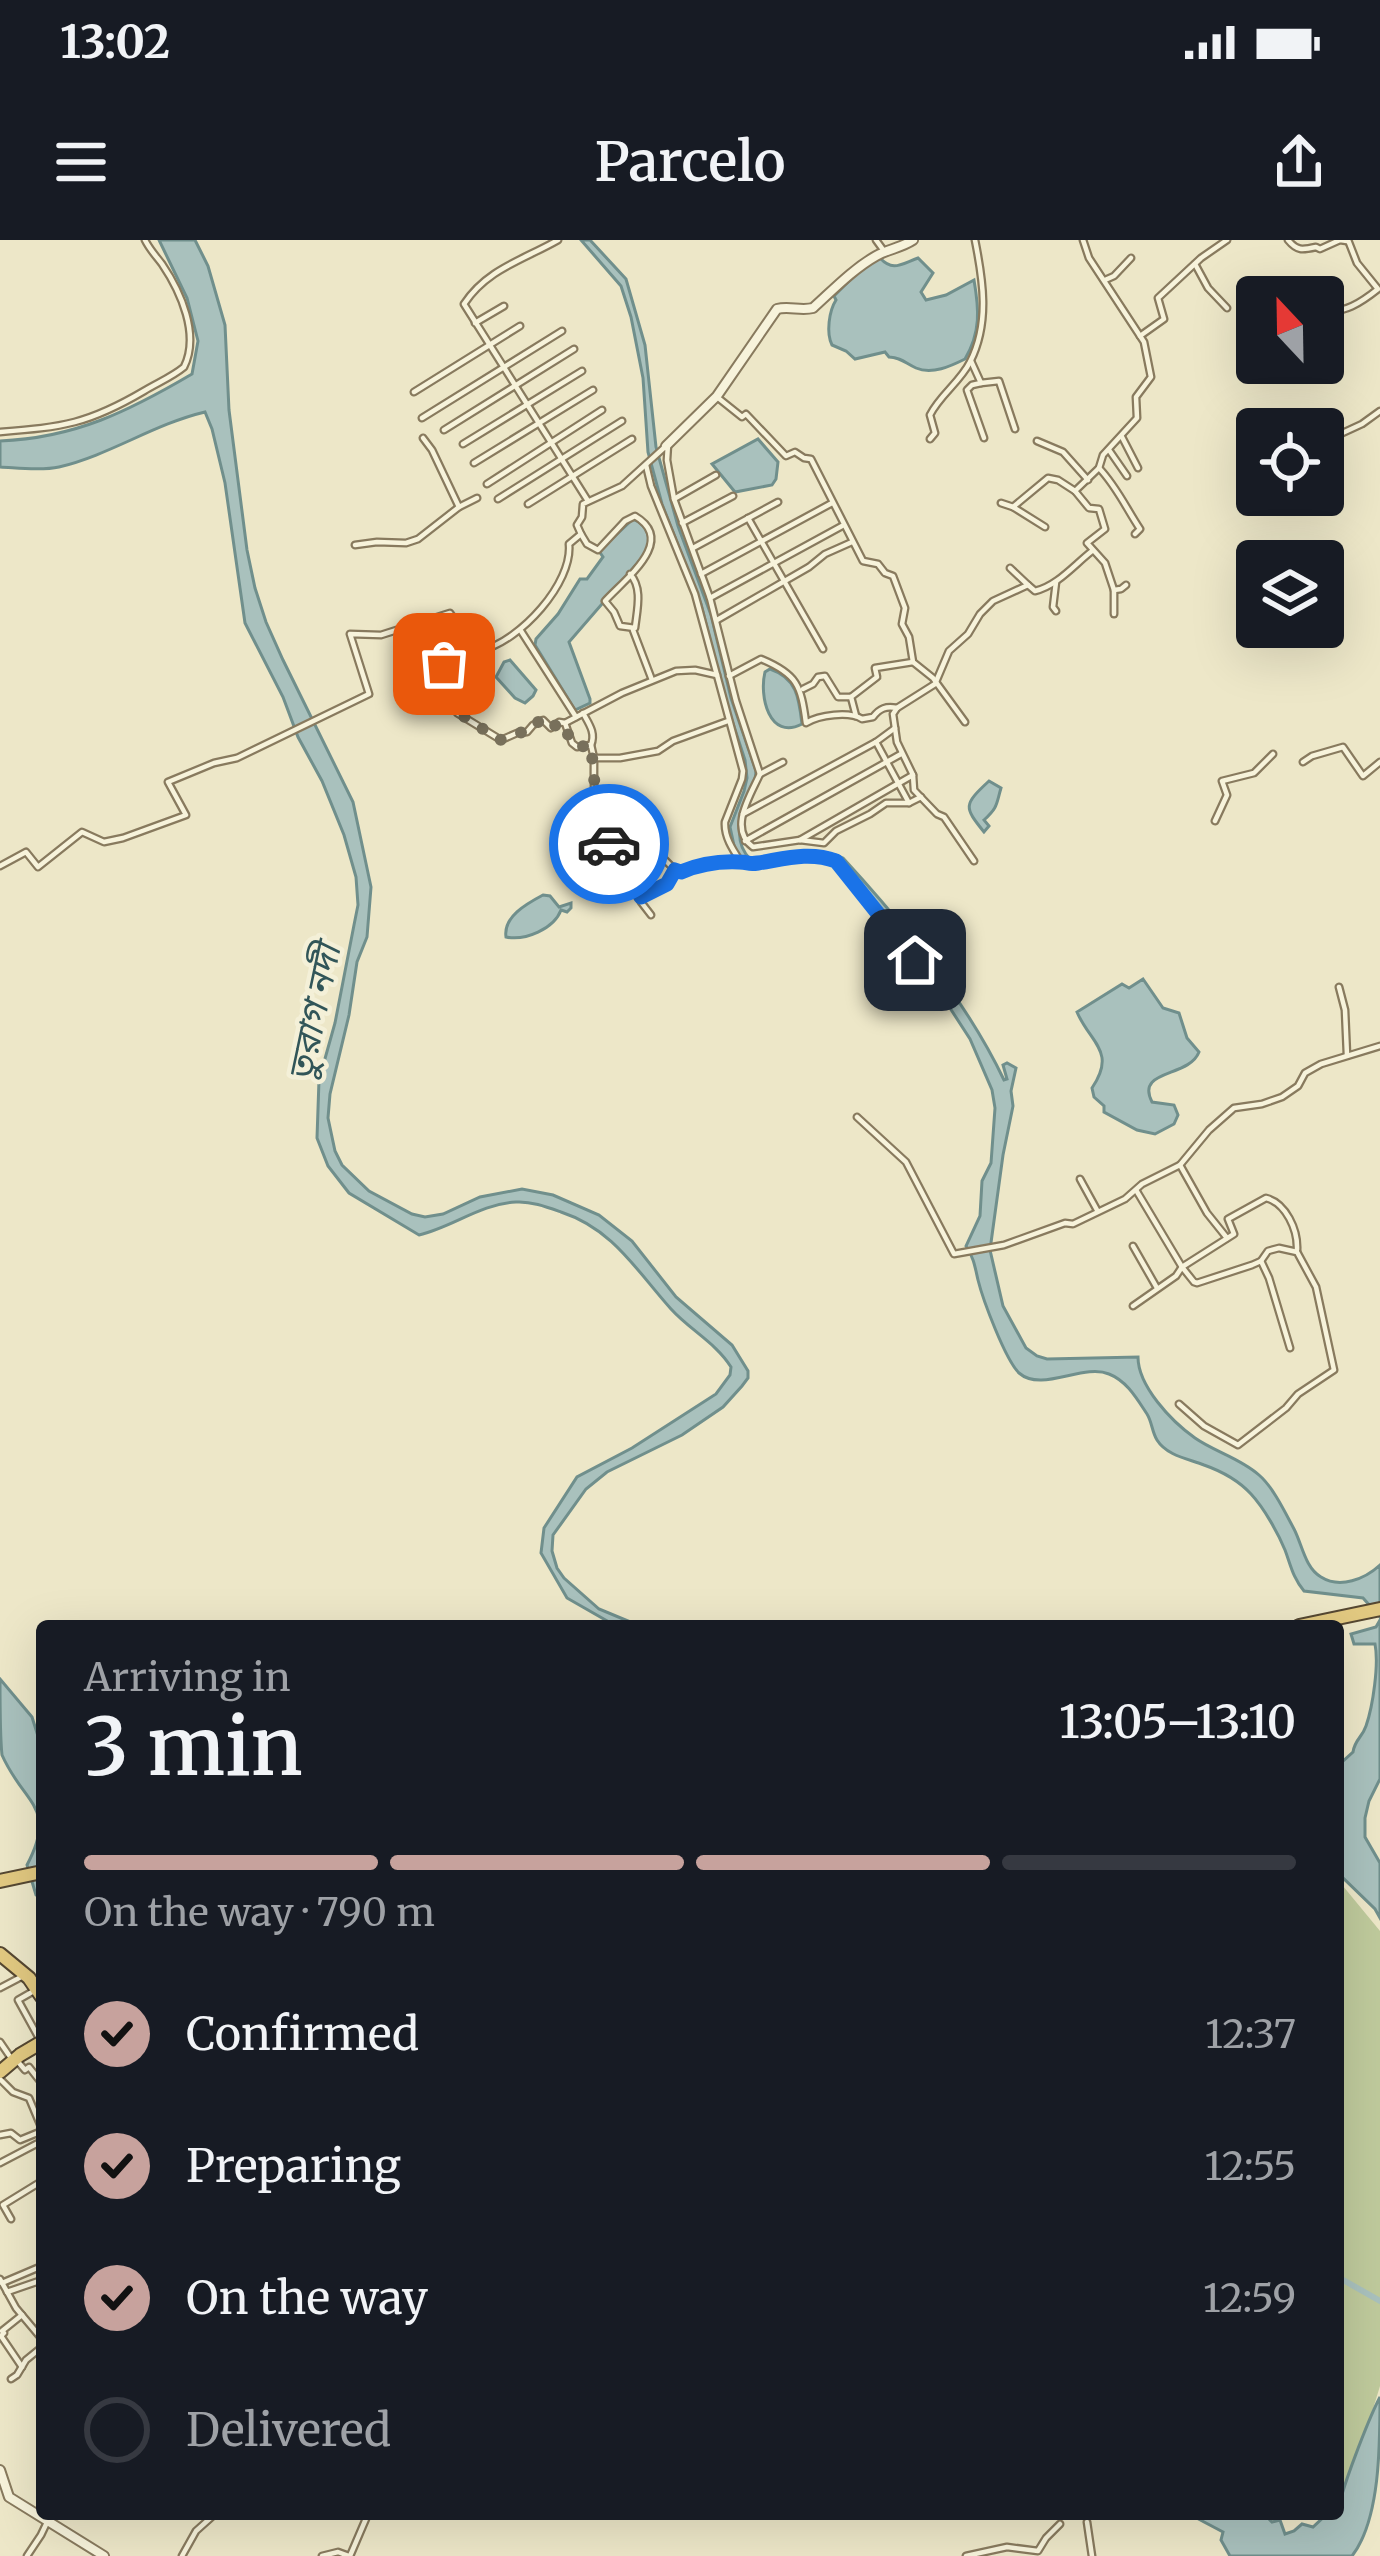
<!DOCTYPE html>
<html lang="en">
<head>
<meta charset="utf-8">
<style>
  body { margin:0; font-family:Merriweather,"Noto Sans Bengali",serif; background:#20242c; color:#f1f3f6; height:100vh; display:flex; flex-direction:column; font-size:45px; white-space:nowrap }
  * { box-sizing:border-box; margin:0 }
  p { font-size:39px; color:#9ea1a6 }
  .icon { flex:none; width:66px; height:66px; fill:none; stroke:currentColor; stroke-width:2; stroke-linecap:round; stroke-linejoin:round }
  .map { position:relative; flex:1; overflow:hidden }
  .drawer { position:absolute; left:36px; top:1380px; width:1308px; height:900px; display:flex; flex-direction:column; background:#171b24; border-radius:12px; box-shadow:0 12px 48px #0002 }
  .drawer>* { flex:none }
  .needle { width:78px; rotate:338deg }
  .buttons { position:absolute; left:1236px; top:36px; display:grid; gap:24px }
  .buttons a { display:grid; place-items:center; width:108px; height:108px; border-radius:12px; background:#171b24; box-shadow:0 12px 48px #0002; font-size:60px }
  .pin { position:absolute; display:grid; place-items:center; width:102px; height:102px; color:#fff; margin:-51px; border-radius:24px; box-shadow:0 6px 18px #0006 }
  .courier { position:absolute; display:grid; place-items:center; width:120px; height:120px; margin:-60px; border:9px solid #1a73e8; border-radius:50%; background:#fff; color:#222; box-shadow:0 3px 15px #0007 }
  .head em { font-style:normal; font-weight:600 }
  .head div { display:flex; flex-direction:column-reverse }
  .head { display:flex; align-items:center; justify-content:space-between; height:204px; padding:0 48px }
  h1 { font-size:78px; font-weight:600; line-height:90px }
  .bar { display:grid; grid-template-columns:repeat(4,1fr); gap:18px 12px; align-content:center; height:144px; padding:0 48px }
  .bar i { height:15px; border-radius:9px; background:#363941 }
  .bar .on { background:#c7a29d }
  .bar p { grid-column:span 4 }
  ol { padding:0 48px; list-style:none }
  li { display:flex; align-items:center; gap:36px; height:132px }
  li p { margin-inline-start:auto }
  li .icon { padding:12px; border-radius:50%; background:#c7a29d; color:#111; stroke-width:4 }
  li:last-child { color:#9ea1a6 }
  li i { width:66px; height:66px; border:6px solid #363941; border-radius:50% }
  .status { display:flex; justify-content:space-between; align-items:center; height:84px; padding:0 60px; background:#171b24; direction:ltr }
  .status svg { height:33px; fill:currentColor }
  header { display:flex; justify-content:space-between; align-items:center; height:156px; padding:0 48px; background:#171b24; font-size:54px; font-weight:600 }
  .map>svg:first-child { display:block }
  .green { fill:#bfca9c }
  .water { fill:#a9c1bd; stroke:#708f8c; stroke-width:3 }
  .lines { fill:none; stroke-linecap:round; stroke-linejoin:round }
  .canal { stroke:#a9c1bd; stroke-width:6 }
  .minor-casing { stroke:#887a5e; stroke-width:9 }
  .tertiary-casing { stroke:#887a5e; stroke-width:12 }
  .trunk-casing { stroke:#564832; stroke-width:16 }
  .minor { stroke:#f7f3db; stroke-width:4.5 }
  .tertiary { stroke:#f7f3db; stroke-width:8 }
  .trunk { stroke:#e2c981; stroke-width:12 }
  .done { stroke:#78705b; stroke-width:12; stroke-dasharray:0 21.6 }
  .route { stroke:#1a73e8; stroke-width:15 }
  .labels { text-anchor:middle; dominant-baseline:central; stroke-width:9; stroke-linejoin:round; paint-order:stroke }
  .water-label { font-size:36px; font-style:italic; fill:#315558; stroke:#f4f0d8 }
</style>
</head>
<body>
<div class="status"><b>13:02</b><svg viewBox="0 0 49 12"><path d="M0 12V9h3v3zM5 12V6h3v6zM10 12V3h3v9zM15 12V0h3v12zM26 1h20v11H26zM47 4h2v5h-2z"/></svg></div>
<header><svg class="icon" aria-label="menu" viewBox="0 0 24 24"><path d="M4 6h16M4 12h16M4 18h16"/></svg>Parcelo<svg class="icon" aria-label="share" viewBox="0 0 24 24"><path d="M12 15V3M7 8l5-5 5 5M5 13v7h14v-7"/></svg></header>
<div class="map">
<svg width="1380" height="2316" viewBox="0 0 1380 2316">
  <rect width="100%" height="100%" fill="#ede7c8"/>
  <path class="green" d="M1338,1640L1380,1691V2146L1329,2312L1324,2274H1338Z"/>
  <g class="water">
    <path d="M159,0H195L208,26L225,85L229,170L247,310L255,348L266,382L283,420L353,562L371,647L367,697L357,722L349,775L330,854L328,878L335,911L342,925L369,951L412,974L425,977L443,974L480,957L522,949L553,955L599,975L632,1001L676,1057L732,1105L748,1131V1138L742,1146L723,1167L682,1195L607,1232L586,1249L553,1295L552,1311L557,1328L564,1338L599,1369L640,1386H616L567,1358L541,1313L544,1288L577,1237L632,1208L716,1154L730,1135L731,1127C716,1103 690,1090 671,1069C636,1030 613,989 561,972C547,967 531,961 516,962C480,964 453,987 419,995L349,953L328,926L317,898L319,840L335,783L354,685L358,665L356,637L344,595L322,541L298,497L283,457L245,383L225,243L212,189L205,172C154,184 110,215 59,227C41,231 19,228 0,227V201C75,198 129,171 192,134L198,101L187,58Z"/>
    <path d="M581,0H590L626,39L645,105L656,207L678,286L711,375L731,458L756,531C755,562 724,592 750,619C780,615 815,605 843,618C902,682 967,762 1004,840L1007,839L1003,825L1007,823L1016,828L1011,851L1013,866L1003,915L990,1010L1003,1066L1026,1108L1037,1116L1047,1119L1138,1117C1138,1146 1171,1181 1195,1198C1215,1212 1240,1218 1259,1235C1273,1247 1285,1272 1294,1289C1302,1304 1305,1328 1321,1337C1340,1349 1365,1339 1380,1325V1377L1363,1358L1304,1351C1293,1338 1291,1326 1285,1310C1278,1293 1264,1268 1251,1254C1239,1241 1221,1231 1204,1225C1189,1219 1167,1216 1157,1200C1152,1192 1152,1182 1147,1174C1137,1159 1127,1141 1109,1134C1083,1123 1042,1153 1019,1133C1005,1119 983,1060 978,1040C975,1027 974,1018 966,1006L980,976L982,941L991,923L995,868L992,850L970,799L939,751L914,715L838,622L822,618L751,625L743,623L735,610L730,587L744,551L747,538L745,520L725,459L701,364L662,264L648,212L643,138L631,77L621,46Z"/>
    <path d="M880,18C893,32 901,24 918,18L933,33L921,52L926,60L946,55L974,40C979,69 981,92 965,119C951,126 932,135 916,128C905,123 902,118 889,117L885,112L855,119L846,111L832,105C826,93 829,71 836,60L834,56L863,27Z"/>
    <path d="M758,199L778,222L776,239L772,245L735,252L712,224Z"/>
    <path d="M633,279C646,284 653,298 647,312L569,402L590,459V463L575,470L535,405L536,399L558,374L580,339H587L603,317L599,311Z"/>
    <path d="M510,420L536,450L533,456L525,463L515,458L496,437L504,422Z"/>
    <path d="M770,429C797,438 799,458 802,484C769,501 759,456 765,432Z"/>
    <path d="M989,541L1001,548C996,565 998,567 984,580L989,586L984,592C964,567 963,565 989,541Z"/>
    <path d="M543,655L550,656L559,667L571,663V668L567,672L561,670C554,689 525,701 506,697C503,677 526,664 543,655Z"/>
    <path d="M1143,739L1163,768L1179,773L1187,798L1199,812C1189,838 1135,829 1152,862L1174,865L1178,875L1174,884L1155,894L1137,890L1104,872V866L1094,857L1092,848C1117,811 1090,803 1077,772L1122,744L1129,748Z"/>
    <path d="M1380,1380V1539L1369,1561L1365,1578V1597L1380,1623V1678L1375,1669L1338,1633V1529L1341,1523L1353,1512C1355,1499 1362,1498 1366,1486C1373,1466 1379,1424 1375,1404H1354L1351,1394L1376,1387Z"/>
    <path d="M0,1439L32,1477L42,1509V1658L36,1655L27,1625C58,1566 24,1565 2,1515C0,1497 0,1459 0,1439Z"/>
    <path d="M1380,2157C1380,2206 1380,2280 1352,2316H1230L1221,2300L1223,2292L1189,2274H1249L1254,2278L1266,2276L1272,2282L1280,2280L1285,2294L1294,2291L1302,2284L1313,2287L1327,2274H1338C1338,2256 1370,2176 1380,2157Z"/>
  </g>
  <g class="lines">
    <path class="canal" d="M1338,2037L1380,2061"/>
    <defs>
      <g id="minor">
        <path d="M558,0C523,20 487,29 464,64L588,261"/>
        <path d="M876,0L884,11"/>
        <path d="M1083,0L1089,18L1144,102L1151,137L1136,157L1137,178L1103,215L1099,228L1075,251L1089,268L1099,269L1105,289L1087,303L1105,323L1114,350L1121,349L1126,345"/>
        <path d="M1288,0C1297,11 1302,10 1316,7L1320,9L1340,0L1347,1"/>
        <path d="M1195,24L1208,48L1227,68"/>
        <path d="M1105,40L1114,36L1131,18"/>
        <path d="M1323,69C1342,76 1363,61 1378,49L1357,23L1348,0"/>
        <path d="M1326,69V56L1336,50L1334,48"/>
        <path d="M475,83L504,66"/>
        <path d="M1140,96L1164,79L1158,58L1201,18L1227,0"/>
        <path d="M971,121L981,143L999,141L1015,189"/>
        <path d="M981,143L972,145L967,150L984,198"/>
        <path d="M414,152L520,86"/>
        <path d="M717,157L742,177L746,174L786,216L795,212L804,218L811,219L863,321L878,324L885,333L893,336L905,368L902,384L909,397L913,422L933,438L965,482"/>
        <path d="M422,178L562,91"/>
        <path d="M444,190L574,109"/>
        <path d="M0,192C63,187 88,184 144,151C157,143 172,137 184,127C200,95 181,52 162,24C156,16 150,10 145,0"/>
        <path d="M1122,197L1138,228"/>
        <path d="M423,198L432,210L459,267"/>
        <path d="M930,199L935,193L930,175C940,155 960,142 970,122C990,83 983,40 975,0"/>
        <path d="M1037,201L1063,212L1088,240"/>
        <path d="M1323,202L1362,184L1380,171"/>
        <path d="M463,204L582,131"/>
        <path d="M668,204L667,220L674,259L710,358L736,461L760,534C750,556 728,589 753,607L800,600L824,603L836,591L870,574L886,563H909L921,557"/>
        <path d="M1109,210L1127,236"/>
        <path d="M474,223L593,150"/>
        <path d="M646,225L651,246L695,354L743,531L742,539L725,582C724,597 733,610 741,622L747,623C777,624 805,610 835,621L884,678L935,750"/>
        <path d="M1099,228C1117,247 1126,268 1140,289L1135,294"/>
        <path d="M487,244L602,170"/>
        <path d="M498,259L622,181"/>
        <path d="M674,259L716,235"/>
        <path d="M1001,263L1013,267"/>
        <path d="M528,264L632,199"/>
        <path d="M748,278L823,409"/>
        <path d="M682,283L733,256"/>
        <path d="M1045,287L1013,267L1048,238L1058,240L1075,251"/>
        <path d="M581,294L587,304L598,310L625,281L635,276C677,301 626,338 605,361L614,372L620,386L635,388C637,370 643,348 630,334"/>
        <path d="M355,305L377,302L406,303L418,299L459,267L477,258"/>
        <path d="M693,308L778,262"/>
        <path d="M1010,328L1028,345"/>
        <path d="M701,334L832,263"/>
        <path d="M1056,342L1053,367L1056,371"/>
        <path d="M710,358L842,286"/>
        <path d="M1114,374V350"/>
        <path d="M441,377C449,387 459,407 456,420L444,424L438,436L456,458L457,473L501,500L517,493L527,492L533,485L543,480L551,488L559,482L565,483L622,453L676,431L695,430L717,435"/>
        <path d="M717,380L809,327L825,314L852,302"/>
        <path d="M633,390L652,440"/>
        <path d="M521,391L576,477"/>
        <path d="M454,423L459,420L461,423L480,415"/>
        <path d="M729,436L761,419C797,434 801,445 806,483C819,475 849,471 862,479L873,477C880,468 886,466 897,468"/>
        <path d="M803,449L813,444L818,437L825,436L838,457H851"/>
        <path d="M583,473C589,484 596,493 591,505"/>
        <path d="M856,476L851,457L877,437L875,428L913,422"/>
        <path d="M728,481L673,501L658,511L620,518H594C594,538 593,560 597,578C604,607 629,631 641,657L666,644L675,630L681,632L705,623L738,622"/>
        <path d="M565,483L572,503L577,507L591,505L594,518"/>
        <path d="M876,502L909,563"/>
        <path d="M1303,522L1312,516L1343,507L1363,536L1380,522"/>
        <path d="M760,534L783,522"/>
        <path d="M743,574L876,502L895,488"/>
        <path d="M1215,581L1227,555L1222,541L1254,533L1273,514"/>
        <path d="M800,600L913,535"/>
        <path d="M745,601L901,514"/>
        <path d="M650,620L656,622L664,619L675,630"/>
        <path d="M974,621L944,577L937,574L914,550L913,535L897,502L893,474L897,468L935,444L949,411L968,394L980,374L993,361L1028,345L1035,351C1057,346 1074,325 1092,311"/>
        <path d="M0,626L26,612L38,627L82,592L104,602L123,598L186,575L168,542L214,523L237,518L369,454L350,394L381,395L450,373L480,415L482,410C520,401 573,343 569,304L581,294L577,285L582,277L583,264L622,246L666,206"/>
        <path d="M641,662L651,675"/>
        <path d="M1339,747L1345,770L1347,815"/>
        <path d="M857,877L906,922L954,1014L1004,1005L1065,983L1073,984L1125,959L1142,944L1180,925L1209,890L1234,868L1262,864L1282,857L1298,846L1305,833L1321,824L1380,806"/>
        <path d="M1180,925L1207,973L1227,998"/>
        <path d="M1080,939L1097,970"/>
        <path d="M1136,950L1182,1027L1194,1042L1197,1043L1252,1025L1261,1021L1268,1011L1279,1008L1297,1012L1316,1047L1334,1130L1298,1154L1286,1168L1238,1205L1204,1186L1179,1164"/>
        <path d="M1133,1006L1157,1048"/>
        <path d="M1261,1021L1269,1038L1290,1108"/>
        <path d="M1133,1066L1176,1036L1182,1027L1234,994L1228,979L1266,958C1286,963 1298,990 1297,1010"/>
        <path d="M0,1748L21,1737"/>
        <path d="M32,1752L18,1760L40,1800"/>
        <path d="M0,1802L13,1821"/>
        <path d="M19,1823L25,1830L29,1827L40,1841"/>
        <path d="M0,1839L13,1852L29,1858L42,1889"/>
        <path d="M0,1895L11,1893L20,1900L42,1891"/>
        <path d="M0,1923L42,1901"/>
        <path d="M11,1979L3,1965L42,1941"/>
        <path d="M0,2039L16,2068L42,2099"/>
        <path d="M2,2043L42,2026"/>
        <path d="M7,2052L42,2040"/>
        <path d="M22,2127L1,2096L4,2093L2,2091L22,2075"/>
        <path d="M11,2139L17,2135L26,2120L42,2107"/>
        <path d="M1087,2282L1092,2316"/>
        <path d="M27,2316L41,2295L51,2274"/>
        <path d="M182,2316L196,2291L215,2274"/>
        <path d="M322,2316L338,2312L349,2316"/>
        <path d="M350,2316L368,2274"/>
        <path d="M966,2316L1007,2307L1038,2311L1046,2298L1060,2284"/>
      </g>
      <g id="tertiary">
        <path d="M666,206L717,156L777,69C789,66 801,71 813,68C833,50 853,29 876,16C888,9 901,8 913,0"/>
        <path d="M0,2230L9,2257L104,2316"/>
      </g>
      <g id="trunk">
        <path d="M1299,1386L1380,1369"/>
        <path d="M0,1641L42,1632"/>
        <path d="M0,1714L29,1738L42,1757"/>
        <path d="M0,1832L20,1815L42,1802"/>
      </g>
    </defs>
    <use href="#minor" class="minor-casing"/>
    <use href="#tertiary" class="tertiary-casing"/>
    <use href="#trunk" class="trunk-casing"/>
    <use href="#minor" class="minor"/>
    <use href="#tertiary" class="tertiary"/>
    <use href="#trunk" class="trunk"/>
  </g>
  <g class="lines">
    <path class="done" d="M444,424L438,436L456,458L457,472L500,500L517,493L527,492L533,484L543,480L550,488L562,482L572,503L578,507L591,505L598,581L609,604"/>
    <path class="route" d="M609,604L641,657L667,644L675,630L681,632C700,624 718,621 739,622C750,622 747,625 758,623C784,619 809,611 836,621L915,720"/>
  </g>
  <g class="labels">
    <g class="water-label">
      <text transform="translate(314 773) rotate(-78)">তুরাগ নদী</text>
    </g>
  </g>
</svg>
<div class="buttons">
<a><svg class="needle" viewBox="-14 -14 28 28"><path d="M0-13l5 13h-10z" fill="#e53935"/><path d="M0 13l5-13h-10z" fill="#9ea1a6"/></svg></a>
<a><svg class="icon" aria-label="locate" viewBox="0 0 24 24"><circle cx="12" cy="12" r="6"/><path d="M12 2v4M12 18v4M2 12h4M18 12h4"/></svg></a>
<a><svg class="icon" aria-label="layers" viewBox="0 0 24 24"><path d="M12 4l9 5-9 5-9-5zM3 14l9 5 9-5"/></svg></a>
</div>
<div class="pin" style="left:444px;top:424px;background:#ea580c"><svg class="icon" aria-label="bag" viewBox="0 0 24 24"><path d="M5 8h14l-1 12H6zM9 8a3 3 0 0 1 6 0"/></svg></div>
<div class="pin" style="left:915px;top:720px;background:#1f2937"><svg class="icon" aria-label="home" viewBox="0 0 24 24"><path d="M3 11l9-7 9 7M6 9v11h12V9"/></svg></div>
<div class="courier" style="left:609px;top:604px"><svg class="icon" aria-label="car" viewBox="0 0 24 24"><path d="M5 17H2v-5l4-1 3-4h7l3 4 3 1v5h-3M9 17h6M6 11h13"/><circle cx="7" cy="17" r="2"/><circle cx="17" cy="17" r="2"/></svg></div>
<section class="drawer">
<div class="head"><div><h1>3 min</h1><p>Arriving in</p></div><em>13:05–13:10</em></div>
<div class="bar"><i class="on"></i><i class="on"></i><i class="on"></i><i></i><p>On the way · 790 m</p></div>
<ol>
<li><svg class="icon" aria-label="check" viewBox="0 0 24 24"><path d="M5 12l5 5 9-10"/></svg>Confirmed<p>12:37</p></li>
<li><svg class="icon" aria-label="check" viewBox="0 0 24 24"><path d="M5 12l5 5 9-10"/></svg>Preparing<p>12:55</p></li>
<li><svg class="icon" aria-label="check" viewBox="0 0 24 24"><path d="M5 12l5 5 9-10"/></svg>On the way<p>12:59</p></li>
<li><i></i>Delivered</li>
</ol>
</section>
</div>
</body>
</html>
